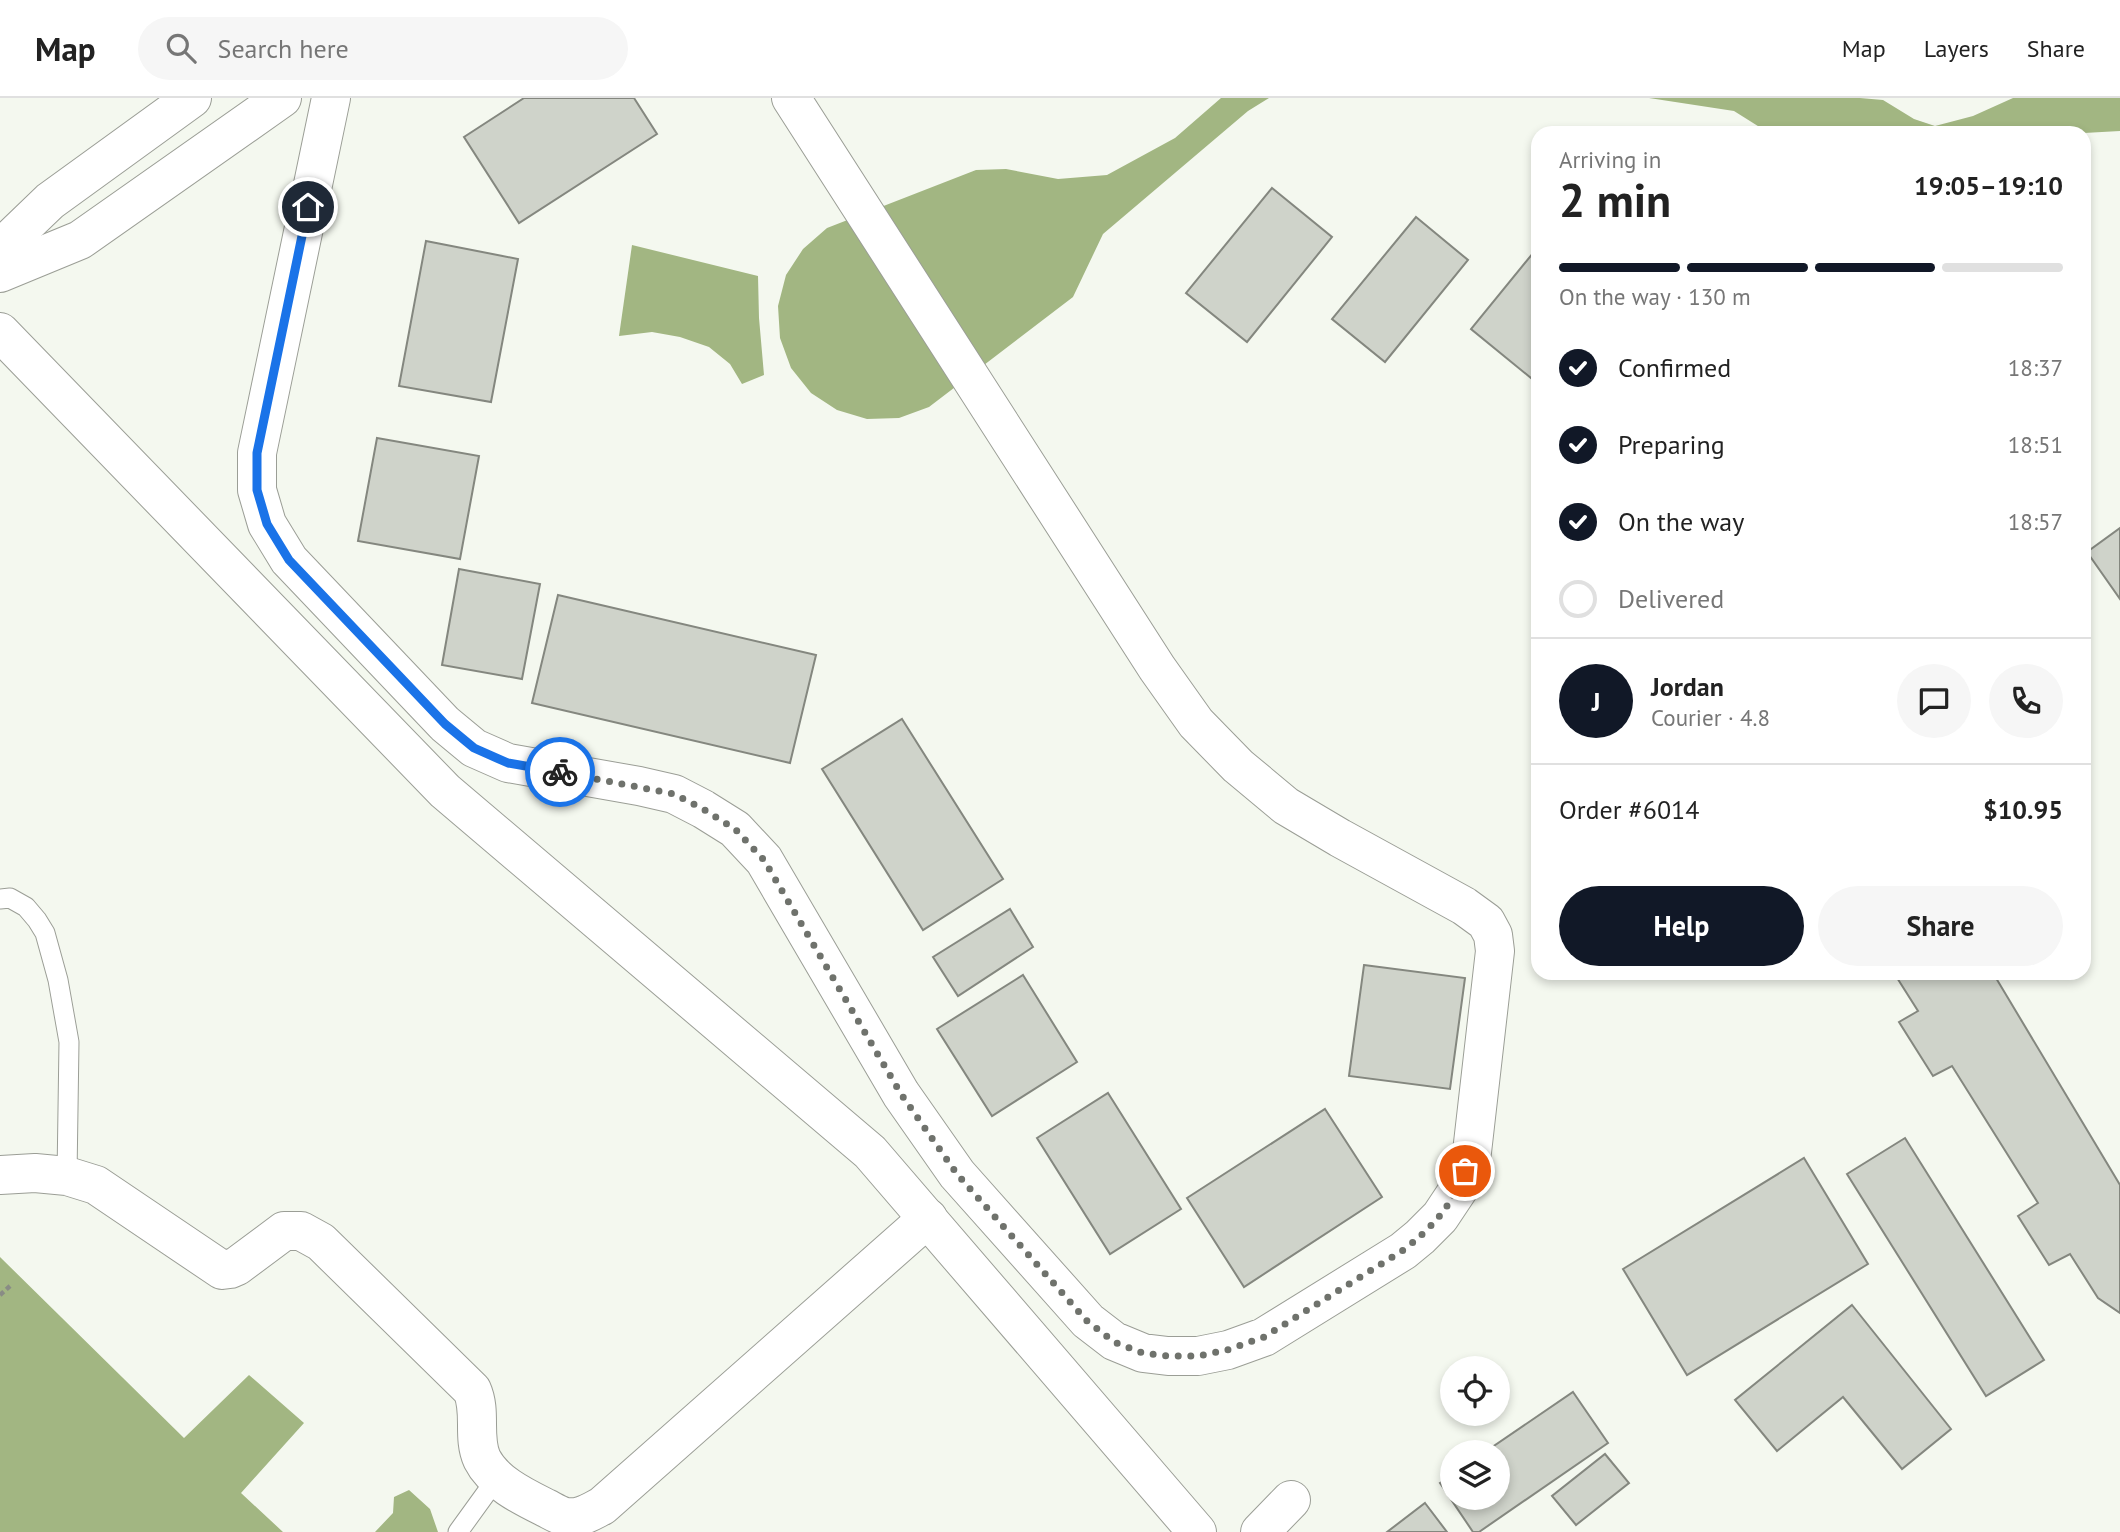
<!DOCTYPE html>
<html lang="en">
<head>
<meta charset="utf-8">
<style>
  body { margin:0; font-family:"PT Sans",sans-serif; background:#f6f6f6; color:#222; height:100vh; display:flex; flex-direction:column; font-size:26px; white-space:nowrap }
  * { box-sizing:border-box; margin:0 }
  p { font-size:23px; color:#767676 }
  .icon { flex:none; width:38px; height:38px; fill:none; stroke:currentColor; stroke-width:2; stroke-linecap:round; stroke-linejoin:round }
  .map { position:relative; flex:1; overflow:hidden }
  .sheet { position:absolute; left:1531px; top:28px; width:560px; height:854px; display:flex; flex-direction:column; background:#fff; border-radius:21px; box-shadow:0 4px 10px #0003 }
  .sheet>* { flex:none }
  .fabs { position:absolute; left:1440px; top:1258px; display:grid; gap:14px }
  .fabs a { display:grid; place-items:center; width:70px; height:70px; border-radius:50%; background:#fff; box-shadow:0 4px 10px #0003; font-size:35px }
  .pin { position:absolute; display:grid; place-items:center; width:60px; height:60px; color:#fff; margin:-30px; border:4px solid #fff; border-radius:50%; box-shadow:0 2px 7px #0007 }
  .courier { position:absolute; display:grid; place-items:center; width:70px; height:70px; margin:-35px; border:5px solid #1a73e8; border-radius:50%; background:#fff; color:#222; box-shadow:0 2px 9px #0007 }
  .headline em { font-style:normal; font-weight:700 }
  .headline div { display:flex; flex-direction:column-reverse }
  .headline { display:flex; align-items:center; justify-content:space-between; height:119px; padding:0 28px }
  h1 { font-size:46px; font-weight:700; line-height:52px }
  .bar { display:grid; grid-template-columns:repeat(4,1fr); gap:10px 7px; align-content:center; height:84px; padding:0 28px }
  .bar i { height:9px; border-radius:5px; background:#e0e0e0 }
  .bar .current { background:#111827 }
  .bar p { grid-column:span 4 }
  .line { display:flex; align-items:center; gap:18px; padding:0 28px; border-top:2px solid #e0e0e0 }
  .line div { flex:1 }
  .round { display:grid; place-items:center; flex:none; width:74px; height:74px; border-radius:37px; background:#f6f6f6 }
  ol { padding:0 28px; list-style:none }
  li { display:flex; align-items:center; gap:21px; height:77px }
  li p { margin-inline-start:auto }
  li .icon { padding:7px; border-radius:50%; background:#111827; color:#fff; stroke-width:4 }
  li:last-child { color:#767676 }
  li i { width:38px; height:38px; border:4px solid #e0e0e0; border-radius:50% }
  .primary-button { display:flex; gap:14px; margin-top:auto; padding:14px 28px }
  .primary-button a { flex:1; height:80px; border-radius:42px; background:#111827; color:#fff; font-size:28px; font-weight:700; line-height:80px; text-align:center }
  .primary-button a+a { background:#f6f6f6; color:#222 }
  header { display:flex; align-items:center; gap:42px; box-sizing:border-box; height:98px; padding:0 35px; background:#fff; border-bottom:2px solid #e0e0e0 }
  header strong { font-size:33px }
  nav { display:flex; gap:38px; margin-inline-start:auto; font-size:24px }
  .search { width:490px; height:63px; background:#f6f6f6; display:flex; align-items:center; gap:18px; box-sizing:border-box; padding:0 24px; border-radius:38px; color:#767676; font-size:26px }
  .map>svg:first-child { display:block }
  .water { fill:#a2b682 }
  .building { fill:#cfd3ca; stroke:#84877f; stroke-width:2 }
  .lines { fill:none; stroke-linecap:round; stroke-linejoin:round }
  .service-casing { stroke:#9b9e96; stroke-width:21 }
  .minor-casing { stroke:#9b9e96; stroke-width:40 }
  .path { stroke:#898c85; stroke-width:4.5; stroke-dasharray:5 3.5; stroke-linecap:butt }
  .service { stroke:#fff; stroke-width:19 }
  .minor { stroke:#fff; stroke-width:38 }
  .done { stroke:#6f726c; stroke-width:7; stroke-dasharray:0 12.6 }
  .route { stroke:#1a73e8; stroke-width:9 }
</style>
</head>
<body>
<header>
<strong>Map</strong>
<div class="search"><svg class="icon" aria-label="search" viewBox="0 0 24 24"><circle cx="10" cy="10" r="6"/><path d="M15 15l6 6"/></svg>Search here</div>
<nav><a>Map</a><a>Layers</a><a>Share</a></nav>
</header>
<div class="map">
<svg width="2120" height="1434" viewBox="0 0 2120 1434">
  <rect width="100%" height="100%" fill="#f4f8ef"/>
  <g class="water">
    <path d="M1221,0H1269L1248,13L1103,136L1073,199L929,309L899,320L867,321L837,312L811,295L791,270L780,240L778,208L786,177L803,151L827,130L976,72L1006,71L1058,81L1107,77L1175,40Z"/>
    <path d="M1649,0H1860L1883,2L1914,21L1935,28L1973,18L2013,0H2120V33L2084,35H1769L1734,13Z"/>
    <path d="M632,147L758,178L759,220L764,277L742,286L730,266L709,249L680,239L652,234L619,238Z"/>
    <path d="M0,1159L184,1340L249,1277L304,1325L241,1395L283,1434H0Z"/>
    <path d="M409,1392L430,1411L438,1434H375L393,1415L394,1399Z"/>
  </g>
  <g class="building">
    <path d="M524,0H634L657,36L519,125L464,39Z"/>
    <path d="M1272,90L1332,139L1247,244L1186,195Z"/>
    <path d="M1416,119L1468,162L1385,264L1332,221Z"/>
    <path d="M426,143L518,161L491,304L399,288Z"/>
    <path d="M1538,149V271L1531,280L1471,231Z"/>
    <path d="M377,340L479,358L460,461L358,443Z"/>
    <path d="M2120,430V501L2087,454Z"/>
    <path d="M459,471L540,486L522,581L442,567Z"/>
    <path d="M558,497L816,557L790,665L532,605Z"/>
    <path d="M902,621L1003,781L923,832L822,671Z"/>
    <path d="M1010,811L1033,849L958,898L933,859Z"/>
    <path d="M1364,867L1465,880L1450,991L1349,978Z"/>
    <path d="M1894,875H1993L2120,1087V1215L2098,1200L2070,1156L2049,1167L2018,1118L2038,1105L1952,968L1933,978L1899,924L1918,913Z"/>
    <path d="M1023,877L1077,964L992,1018L937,931Z"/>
    <path d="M1108,995L1181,1111L1110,1156L1037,1040Z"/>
    <path d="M1325,1011L1382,1099L1244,1189L1187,1100Z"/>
    <path d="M1905,1040L2044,1262L1986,1298L1847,1076Z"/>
    <path d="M1804,1060L1868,1166L1687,1277L1623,1171Z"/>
    <path d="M1852,1207L1951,1331L1902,1371L1843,1299L1777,1353L1735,1302Z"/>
    <path d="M1573,1294L1608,1345L1479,1434H1473L1440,1385L1452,1377V1400H1498V1354H1485Z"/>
    <path d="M1605,1356L1629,1385L1576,1427L1552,1398Z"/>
    <path d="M1425,1405L1447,1434H1387Z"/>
  </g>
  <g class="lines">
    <defs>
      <g id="service">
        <path d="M0,801L10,800L26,809L37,822L45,835L58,882L69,944L67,1078"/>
        <path d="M458,1434L497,1380"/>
      </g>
      <g id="minor">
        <path d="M331,0L257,355V392L267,426L289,462L445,626L474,650L508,665L639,688L674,696L703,711L735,731L764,762L901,996L957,1076L1088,1223L1114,1243L1143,1255L1168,1258H1198L1228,1252L1264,1239L1403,1153L1420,1139L1440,1119L1458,1092L1472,1054L1495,853L1493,837L1486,824L1464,808L1340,740L1286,708L1238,668L1196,625L1157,570L791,0"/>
        <path d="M0,151L50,103L192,0"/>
        <path d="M0,175L80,142L282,0"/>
        <path d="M0,234L445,693L870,1054L1197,1434"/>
        <path d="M0,1077L35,1075L67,1078L96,1087L222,1172L230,1171L237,1168L284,1133H301L321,1144L472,1292C482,1314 472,1339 482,1361C494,1385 524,1399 546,1410C552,1413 560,1418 566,1419C580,1421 590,1414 602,1408L928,1120"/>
        <path d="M1260,1434L1291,1402"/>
      </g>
    </defs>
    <use href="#service" class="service-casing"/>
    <use href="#minor" class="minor-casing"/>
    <path class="path" d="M0,1197L10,1188"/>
    <use href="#service" class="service"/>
    <use href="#minor" class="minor"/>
  </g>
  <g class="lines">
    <path class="done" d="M560,674L674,696L703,711L735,731L764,762L901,996L957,1076L1087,1223L1114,1244L1143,1255L1168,1258H1198L1227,1252L1264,1239L1402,1153C1431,1131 1453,1107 1465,1073"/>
    <path class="route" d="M308,109L257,355V392L267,426L289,462L445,626L474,650L508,665L560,674"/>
  </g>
</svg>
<div class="fabs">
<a><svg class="icon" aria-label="locate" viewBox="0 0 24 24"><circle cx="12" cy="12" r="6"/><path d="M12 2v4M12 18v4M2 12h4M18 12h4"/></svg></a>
<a><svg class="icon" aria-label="layers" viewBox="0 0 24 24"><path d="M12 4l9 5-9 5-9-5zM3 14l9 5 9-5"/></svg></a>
</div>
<div class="pin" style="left:1465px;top:1073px;background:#ea580c"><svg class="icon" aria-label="bag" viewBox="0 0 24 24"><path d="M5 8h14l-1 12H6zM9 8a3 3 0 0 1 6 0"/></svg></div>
<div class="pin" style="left:308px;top:109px;background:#1f2937"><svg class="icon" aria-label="home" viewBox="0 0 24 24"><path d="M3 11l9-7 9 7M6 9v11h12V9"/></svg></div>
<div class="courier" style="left:560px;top:674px"><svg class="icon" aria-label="bike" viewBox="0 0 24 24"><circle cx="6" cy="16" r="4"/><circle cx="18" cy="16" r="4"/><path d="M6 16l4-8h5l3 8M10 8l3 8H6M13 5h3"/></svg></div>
<section class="sheet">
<div class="headline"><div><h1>2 min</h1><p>Arriving in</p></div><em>19:05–19:10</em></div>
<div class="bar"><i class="current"></i><i class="current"></i><i class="current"></i><i></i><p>On the way · 130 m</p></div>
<ol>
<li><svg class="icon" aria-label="check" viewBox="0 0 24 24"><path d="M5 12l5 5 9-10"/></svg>Confirmed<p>18:37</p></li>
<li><svg class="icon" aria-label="check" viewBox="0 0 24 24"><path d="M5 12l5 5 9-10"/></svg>Preparing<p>18:51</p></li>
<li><svg class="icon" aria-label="check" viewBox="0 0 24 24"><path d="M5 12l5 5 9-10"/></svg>On the way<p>18:57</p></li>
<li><i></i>Delivered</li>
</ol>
<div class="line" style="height:126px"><b class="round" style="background:#111827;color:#fff">J</b><div><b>Jordan</b><p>Courier · 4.8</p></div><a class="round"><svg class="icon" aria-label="chat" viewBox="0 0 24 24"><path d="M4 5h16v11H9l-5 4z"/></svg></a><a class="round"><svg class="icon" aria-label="phone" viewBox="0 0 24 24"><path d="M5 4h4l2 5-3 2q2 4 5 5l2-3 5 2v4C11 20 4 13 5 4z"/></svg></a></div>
<div class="line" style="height:91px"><div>Order #6014</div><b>$10.95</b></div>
<div class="primary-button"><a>Help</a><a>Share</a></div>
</section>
</div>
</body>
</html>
